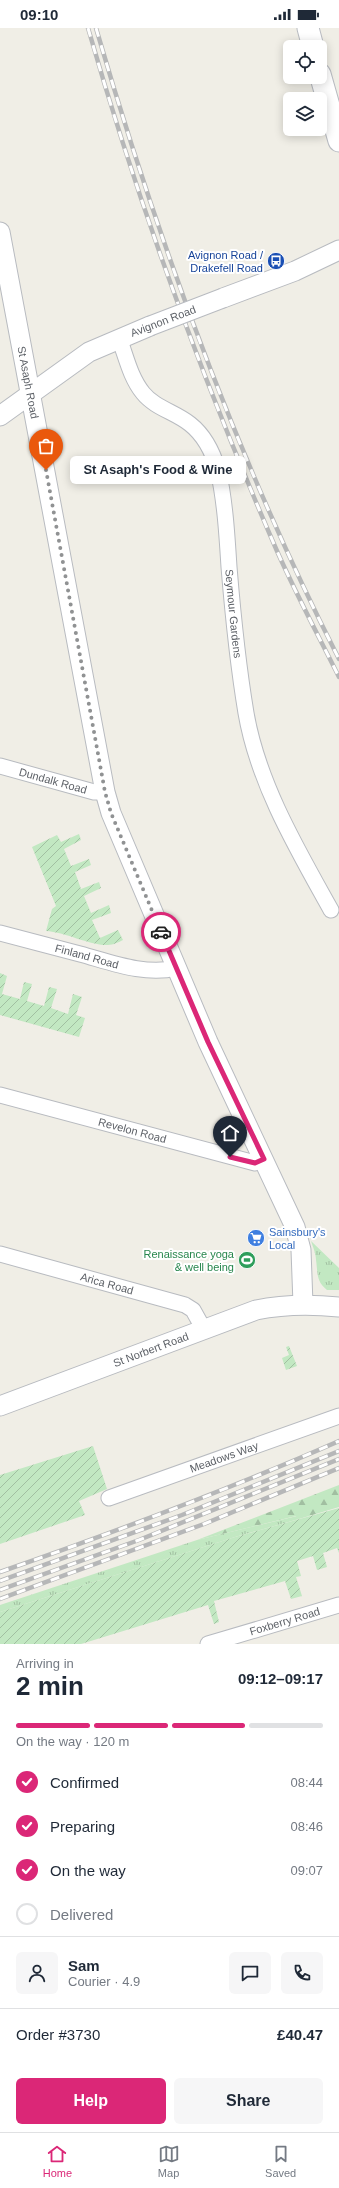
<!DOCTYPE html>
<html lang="en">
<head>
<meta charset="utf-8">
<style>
  body { margin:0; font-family:Helvetica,sans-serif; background:#f6f6f7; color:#1f2937; height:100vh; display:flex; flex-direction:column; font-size:15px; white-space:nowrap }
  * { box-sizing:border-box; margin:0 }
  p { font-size:13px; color:#747a83 }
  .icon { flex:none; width:22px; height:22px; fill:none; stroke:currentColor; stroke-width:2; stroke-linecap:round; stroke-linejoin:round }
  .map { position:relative; height:1616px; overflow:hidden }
  .panel { display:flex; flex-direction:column; background:#fff; flex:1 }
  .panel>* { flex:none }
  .buttons { position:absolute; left:283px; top:12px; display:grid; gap:8px }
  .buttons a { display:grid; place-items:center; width:44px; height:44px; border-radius:6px; background:#fff; box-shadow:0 2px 10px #0003; font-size:20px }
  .pin { position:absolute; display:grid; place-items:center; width:34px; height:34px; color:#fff; margin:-41px -17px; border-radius:50% 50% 50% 0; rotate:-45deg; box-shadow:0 0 4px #0007 }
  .pin .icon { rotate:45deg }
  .courier { position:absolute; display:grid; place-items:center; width:40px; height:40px; margin:-20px; border:3px solid #db2777; border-radius:50%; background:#fff; color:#222; box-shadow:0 1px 5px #0007 }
  .bubble { position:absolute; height:28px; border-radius:6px; background:#fff; box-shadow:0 2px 10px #0003; font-size:13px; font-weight:700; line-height:28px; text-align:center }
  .head em { font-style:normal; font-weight:700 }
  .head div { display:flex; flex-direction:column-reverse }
  .head { display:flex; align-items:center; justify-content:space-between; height:68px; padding:0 16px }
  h1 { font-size:26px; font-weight:700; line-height:30px }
  .bar { display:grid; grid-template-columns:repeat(4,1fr); gap:6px 4px; align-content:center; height:48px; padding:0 16px }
  .bar i { height:5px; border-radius:3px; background:#e0e1e3 }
  .bar .current { background:#db2777 }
  .bar p { grid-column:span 4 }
  .line { display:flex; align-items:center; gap:10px; padding:0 16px; border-top:1px solid #e0e1e3 }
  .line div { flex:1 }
  .round { display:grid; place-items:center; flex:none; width:42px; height:42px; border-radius:6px; background:#f6f6f7 }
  ol { padding:0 16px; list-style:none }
  li { display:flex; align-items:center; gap:12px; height:44px }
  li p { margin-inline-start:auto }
  li .icon { padding:4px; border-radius:50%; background:#db2777; color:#fff; stroke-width:4 }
  li:last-child { color:#747a83 }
  li i { width:22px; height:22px; border:2px solid #e0e1e3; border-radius:50% }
  .cta { display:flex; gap:8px; margin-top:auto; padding:8px 16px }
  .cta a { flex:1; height:46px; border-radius:6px; background:#db2777; color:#fff; font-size:16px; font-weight:700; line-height:46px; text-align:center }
  .cta a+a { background:#f6f6f7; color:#1f2937 }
  .status { display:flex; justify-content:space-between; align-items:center; height:28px; padding:0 20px; background:#fff; direction:ltr }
  .status svg { height:11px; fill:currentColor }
  .dock { display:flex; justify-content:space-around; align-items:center; height:56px; border-top:1px solid #e0e1e3; background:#fff; font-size:11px; color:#747a83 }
  .dock a { display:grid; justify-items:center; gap:2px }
  .dock .current { color:#db2777 }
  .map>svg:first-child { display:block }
  .grass { fill:url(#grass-tufts) }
  .forest { fill:url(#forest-firs) }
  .garden { fill:url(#garden-furrows) }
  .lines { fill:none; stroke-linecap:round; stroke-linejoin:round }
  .minor-casing { stroke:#b8bbc0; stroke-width:17 }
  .tertiary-casing { stroke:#b8bbc0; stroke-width:21 }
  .secondary-casing { stroke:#b9bcc2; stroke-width:23 }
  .minor { stroke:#fff; stroke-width:15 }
  .tertiary { stroke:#fff; stroke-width:19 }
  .secondary { stroke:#fff; stroke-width:21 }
  .rail-casing { stroke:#b6b7b8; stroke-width:4.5 }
  .rail { stroke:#fff; stroke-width:3; stroke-dasharray:9; stroke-linecap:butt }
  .tertiary-bridge-casing { stroke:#b8bbc0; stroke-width:21; stroke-linecap:butt }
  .tertiary-bridge { stroke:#fff; stroke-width:19 }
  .done { stroke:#909293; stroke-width:4; stroke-dasharray:0 7.2 }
  .route { stroke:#db2777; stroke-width:5 }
  .labels { text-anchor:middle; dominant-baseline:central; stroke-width:4; stroke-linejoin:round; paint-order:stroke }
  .transit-label { font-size:11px; fill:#164399; stroke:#fff; text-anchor:end }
  .street-label { font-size:11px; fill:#5d6167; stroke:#fff }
  .shop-label { font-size:11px; fill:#366cbe; stroke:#fff; text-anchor:start }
  .leisure-label { font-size:11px; fill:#27864d; stroke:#fff; text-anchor:end }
</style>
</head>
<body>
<div class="status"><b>09:10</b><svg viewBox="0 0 49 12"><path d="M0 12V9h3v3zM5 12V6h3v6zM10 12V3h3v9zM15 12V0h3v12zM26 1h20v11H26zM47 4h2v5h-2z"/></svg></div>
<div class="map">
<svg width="339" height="1616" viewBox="0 0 339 1616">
  <defs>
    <pattern id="grass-tufts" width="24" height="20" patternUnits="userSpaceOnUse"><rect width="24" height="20" fill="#c2e8c2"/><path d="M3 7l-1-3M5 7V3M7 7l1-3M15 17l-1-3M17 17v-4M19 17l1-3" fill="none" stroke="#a1bfa1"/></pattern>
    <pattern id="forest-firs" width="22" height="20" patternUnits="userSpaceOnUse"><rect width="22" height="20" fill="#c2e8c2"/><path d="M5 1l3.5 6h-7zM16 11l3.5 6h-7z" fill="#a1bfa1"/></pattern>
    <pattern id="garden-furrows" width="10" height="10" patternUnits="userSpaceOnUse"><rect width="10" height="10" fill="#c2e8c2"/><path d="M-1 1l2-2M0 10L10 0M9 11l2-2" fill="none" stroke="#a1bfa1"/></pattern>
  </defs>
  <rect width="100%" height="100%" fill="#f0eee6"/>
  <g class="grass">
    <path d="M311,1213L339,1240V1262H327C316,1253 318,1246 316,1232C316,1226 313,1219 311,1213Z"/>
    <path d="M297,1488L299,1491L235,1509L0,1584V1577L197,1512Z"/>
  </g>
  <path class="forest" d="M339,1457V1479L299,1491L296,1488L197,1512Z"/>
  <g class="garden">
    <path d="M79,806L81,812L64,821L71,838L89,831L91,837L75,844L81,861L99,854L101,860L84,868L91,885L109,877L111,885L92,892L100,910L118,902L123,912C119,914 113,917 108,917C91,918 65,904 46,903L52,881L56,878L32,819L57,807L61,814Z"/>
    <path d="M0,945L7,948L2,966L20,971L24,954L32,956L27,973L44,978L49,959L57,961L51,980L68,986L73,966L82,969L76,987L85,990L79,1009L0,987Z"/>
    <path d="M289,1318L297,1338L286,1342L282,1330L289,1327L286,1319Z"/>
    <path d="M93,1418L107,1461L79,1473L85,1487L0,1516V1447Z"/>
    <path d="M339,1480V1525L337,1520L323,1525L327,1539L317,1542L313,1528L297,1533L301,1548L296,1549L302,1568L291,1571L285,1553L214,1573L219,1594L214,1596L208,1577L81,1616H0V1584L235,1509Z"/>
  </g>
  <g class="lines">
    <defs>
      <g id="minor">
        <path id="s1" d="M119,310C126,328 130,349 143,365C155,380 175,384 190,396C204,407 213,425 218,442C225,473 227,507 229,539C233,588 238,637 246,685C258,755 297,821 331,882"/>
        <path id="s2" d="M0,738L94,764H105"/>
        <path id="s3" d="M0,905C27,912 53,919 80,926C110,934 145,948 176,940"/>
        <path id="s4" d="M0,1067L255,1135L264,1131"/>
        <path id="s5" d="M0,1226L185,1277L193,1282L203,1300"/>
        <path id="s6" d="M109,1470L339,1388"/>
        <path id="s7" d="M208,1616L339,1577"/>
      </g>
      <g id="tertiary">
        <path id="s8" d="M0,204L105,764L111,785L208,1014L295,1199L301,1222L303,1276"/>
        <path d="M223,270L295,243L339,222"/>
        <path d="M0,388L89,324L150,298"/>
        <path id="s9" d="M0,1378L256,1282C285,1276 310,1276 339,1279"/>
      </g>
      <g id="secondary">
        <path d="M308,0L313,19"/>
        <path d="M320,46L339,113"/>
      </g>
    </defs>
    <use href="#minor" class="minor-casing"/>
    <use href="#tertiary" class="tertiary-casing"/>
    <use href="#secondary" class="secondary-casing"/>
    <use href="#minor" class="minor"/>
    <use href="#tertiary" class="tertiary"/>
    <use href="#secondary" class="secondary"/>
    <defs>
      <g id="rail">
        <path d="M88,0C139,178 203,353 277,523C296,566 318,607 339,649"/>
        <path d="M96,0C159,216 237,431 339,631"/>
        <path d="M0,1544C115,1504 228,1462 339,1413"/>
        <path d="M0,1553L182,1487L339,1423"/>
        <path d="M0,1562L139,1512L339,1431"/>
        <path d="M0,1571L204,1496L339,1440"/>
      </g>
    </defs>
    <use href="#rail" class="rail-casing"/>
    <use href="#rail" class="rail"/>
    <defs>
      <path id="tertiary-bridge" d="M150,298L223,270"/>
    </defs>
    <use href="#tertiary-bridge" class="tertiary-bridge-casing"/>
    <use href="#tertiary-bridge" class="tertiary-bridge"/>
  </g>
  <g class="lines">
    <path class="done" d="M46,442L105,764L111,785L161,904"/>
    <path class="route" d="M161,904L208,1014L264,1131L255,1135L230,1129"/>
  </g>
  <defs>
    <symbol id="bus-disc" viewBox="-11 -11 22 22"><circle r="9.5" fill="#1a4fb4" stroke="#fff"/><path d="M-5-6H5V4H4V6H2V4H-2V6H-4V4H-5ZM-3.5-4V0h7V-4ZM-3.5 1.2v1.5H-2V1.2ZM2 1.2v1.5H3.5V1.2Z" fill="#fff"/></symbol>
    <symbol id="supermarket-disc" viewBox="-11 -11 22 22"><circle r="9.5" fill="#3f7fe0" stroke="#fff"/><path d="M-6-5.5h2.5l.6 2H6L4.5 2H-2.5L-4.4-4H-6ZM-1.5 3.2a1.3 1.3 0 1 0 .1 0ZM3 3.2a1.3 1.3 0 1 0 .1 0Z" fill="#fff"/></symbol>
    <symbol id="stadium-disc" viewBox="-11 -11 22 22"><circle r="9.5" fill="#2e9e5b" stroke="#fff"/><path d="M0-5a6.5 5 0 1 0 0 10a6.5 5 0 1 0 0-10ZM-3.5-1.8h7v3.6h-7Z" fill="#fff"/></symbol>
  </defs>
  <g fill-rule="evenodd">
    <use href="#bus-disc" x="266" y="223" width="20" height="20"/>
    <use href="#supermarket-disc" x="246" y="1200" width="20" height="20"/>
    <use href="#stadium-disc" x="237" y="1222" width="20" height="20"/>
  </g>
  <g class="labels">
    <g class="transit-label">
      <text x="263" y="227">Avignon Road /<tspan x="263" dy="13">Drakefell Road</tspan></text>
    </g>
    <g class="street-label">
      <text transform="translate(163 293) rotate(-21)">Avignon Road</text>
      <text stroke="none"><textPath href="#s8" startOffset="153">St Asaph Road</textPath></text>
      <text stroke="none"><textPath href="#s1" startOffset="316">Seymour Gardens</textPath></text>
      <text stroke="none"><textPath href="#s2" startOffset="55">Dundalk Road</textPath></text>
      <text stroke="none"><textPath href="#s3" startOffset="90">Finland Road</textPath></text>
      <text stroke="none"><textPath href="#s4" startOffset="137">Revelon Road</textPath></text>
      <text stroke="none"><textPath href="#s5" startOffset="111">Arica Road</textPath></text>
      <text stroke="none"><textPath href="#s9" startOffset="161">St Norbert Road</textPath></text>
      <text stroke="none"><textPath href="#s6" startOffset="122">Meadows Way</textPath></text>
      <text stroke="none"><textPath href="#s7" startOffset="80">Foxberry Road</textPath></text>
    </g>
    <g class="shop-label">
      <text x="269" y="1204">Sainsbury's<tspan x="269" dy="13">Local</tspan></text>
    </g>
    <g class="leisure-label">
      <text x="234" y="1226">Renaissance yoga<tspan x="234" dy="13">&amp; well being</tspan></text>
    </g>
  </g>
</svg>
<div class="buttons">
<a><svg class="icon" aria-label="locate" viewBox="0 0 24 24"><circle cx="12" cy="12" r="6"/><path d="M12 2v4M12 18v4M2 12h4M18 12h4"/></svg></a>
<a><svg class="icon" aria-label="layers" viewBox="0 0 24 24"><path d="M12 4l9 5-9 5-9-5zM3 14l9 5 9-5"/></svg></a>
</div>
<div class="pin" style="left:46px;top:442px;background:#ea580c"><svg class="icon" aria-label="bag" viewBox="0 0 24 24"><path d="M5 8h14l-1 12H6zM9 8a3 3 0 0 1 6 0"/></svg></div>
<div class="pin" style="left:230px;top:1129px;background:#1f2937"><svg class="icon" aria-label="home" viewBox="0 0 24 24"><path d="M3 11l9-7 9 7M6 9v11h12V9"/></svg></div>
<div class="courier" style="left:161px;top:904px"><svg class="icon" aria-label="car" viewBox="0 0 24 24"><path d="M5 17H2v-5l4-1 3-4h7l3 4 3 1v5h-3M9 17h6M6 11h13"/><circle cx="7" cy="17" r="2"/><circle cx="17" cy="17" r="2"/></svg></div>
<div class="bubble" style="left:70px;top:428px;width:176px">St Asaph's Food &amp; Wine</div>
</div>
<section class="panel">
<div class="head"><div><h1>2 min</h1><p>Arriving in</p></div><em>09:12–09:17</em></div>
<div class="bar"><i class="current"></i><i class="current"></i><i class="current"></i><i></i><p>On the way · 120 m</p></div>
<ol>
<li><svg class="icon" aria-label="check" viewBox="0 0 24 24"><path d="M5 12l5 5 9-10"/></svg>Confirmed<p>08:44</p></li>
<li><svg class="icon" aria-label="check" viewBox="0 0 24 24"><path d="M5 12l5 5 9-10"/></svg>Preparing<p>08:46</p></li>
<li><svg class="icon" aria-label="check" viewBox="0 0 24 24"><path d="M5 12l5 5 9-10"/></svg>On the way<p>09:07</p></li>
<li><i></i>Delivered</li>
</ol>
<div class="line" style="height:72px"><a class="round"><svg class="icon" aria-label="person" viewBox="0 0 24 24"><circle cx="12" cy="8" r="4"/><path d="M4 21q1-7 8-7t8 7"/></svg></a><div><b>Sam</b><p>Courier · 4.9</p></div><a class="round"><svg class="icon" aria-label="chat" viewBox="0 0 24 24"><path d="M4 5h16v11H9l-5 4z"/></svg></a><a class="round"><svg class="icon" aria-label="phone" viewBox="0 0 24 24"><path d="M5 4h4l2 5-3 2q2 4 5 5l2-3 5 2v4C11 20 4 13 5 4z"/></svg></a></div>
<div class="line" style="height:52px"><div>Order #3730</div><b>£40.47</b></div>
<div class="cta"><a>Help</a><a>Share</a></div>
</section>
<nav class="dock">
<a class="current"><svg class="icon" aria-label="home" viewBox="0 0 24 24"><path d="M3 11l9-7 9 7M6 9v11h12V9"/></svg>Home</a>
<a><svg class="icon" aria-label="map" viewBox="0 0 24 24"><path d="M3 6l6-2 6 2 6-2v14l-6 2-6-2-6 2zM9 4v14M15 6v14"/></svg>Map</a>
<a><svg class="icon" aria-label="saved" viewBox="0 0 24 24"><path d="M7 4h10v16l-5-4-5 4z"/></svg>Saved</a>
</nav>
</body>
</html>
